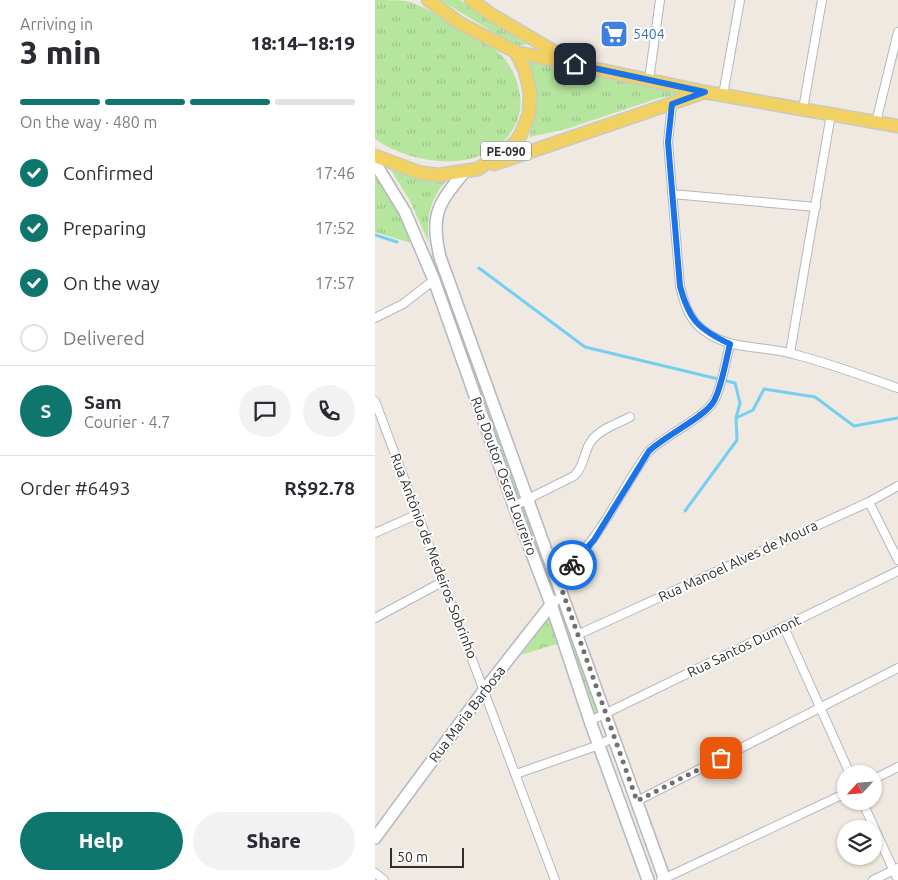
<!DOCTYPE html>
<html lang="en">
<head>
<meta charset="utf-8">
<style>
  body { margin:0; font-family:Ubuntu,sans-serif; background:#f2f2f3; color:#2b2b33; height:100vh; display:flex; flex-direction:column; font-size:19px; white-space:nowrap }
  * { box-sizing:border-box; margin:0 }
  p { font-size:16px; color:#7c7c81 }
  .icon { flex:none; width:28px; height:28px; fill:none; stroke:currentColor; stroke-width:2; stroke-linecap:round; stroke-linejoin:round }
  .map { position:relative; flex:1; overflow:hidden }
  .side { display:flex; flex-direction:column; background:#fff; width:375px }
  .side>* { flex:none }
  .needle { width:32px; rotate:244deg }
  .controls { position:absolute; left:462px; top:765px; display:grid; gap:10px }
  .controls a { display:grid; place-items:center; width:45px; height:45px; border-radius:50%; background:#fff; box-shadow:0 1px 4px #0004; font-size:25px }
  .scale { position:absolute; left:15px; bottom:12px; width:74px; box-sizing:border-box; padding-left:5px; border:2px solid #2e2e2e; border-top:0; font-size:14px; line-height:18px; white-space:nowrap; color:#2e2e2e; -webkit-text-stroke:4px #fff; paint-order:stroke }
  .pin { position:absolute; display:grid; place-items:center; width:42px; height:42px; color:#fff; margin:-21px; border-radius:10px; box-shadow:0 2px 8px #0006 }
  .courier { position:absolute; display:grid; place-items:center; width:50px; height:50px; margin:-25px; border:4px solid #1a73e8; border-radius:50%; background:#fff; color:#222; box-shadow:0 1px 6px #0007 }
  .headline em { font-style:normal; font-weight:800 }
  .headline div { display:flex; flex-direction:column-reverse }
  .headline { display:flex; align-items:center; justify-content:space-between; height:85px; padding:0 20px }
  h1 { font-size:32px; font-weight:800; line-height:38px }
  .bar { display:grid; grid-template-columns:repeat(4,1fr); gap:8px 5px; align-content:center; height:60px; padding:0 20px }
  .bar i { height:6px; border-radius:4px; background:#e1e1e2 }
  .bar .current { background:#0f766e }
  .bar p { grid-column:span 4 }
  .line { display:flex; align-items:center; gap:12px; padding:0 20px; border-top:1px solid #e1e1e2 }
  .line div { flex:1 }
  .round { display:grid; place-items:center; flex:none; width:52px; height:52px; border-radius:26px; background:#f2f2f3 }
  ol { padding:0 20px; list-style:none }
  li { display:flex; align-items:center; gap:15px; height:55px }
  li p { margin-inline-start:auto }
  li .icon { padding:5px; border-radius:50%; background:#0f766e; color:#fff; stroke-width:4 }
  li:last-child { color:#7c7c81 }
  li i { width:28px; height:28px; border:2px solid #e1e1e2; border-radius:50% }
  .cta { display:flex; gap:10px; margin-top:auto; padding:10px 20px }
  .cta a { flex:1; height:58px; border-radius:30px; background:#0f766e; color:#fff; font-size:20px; font-weight:800; line-height:58px; text-align:center }
  .cta a+a { background:#f2f2f3; color:#2b2b33 }
  main { display:flex; flex:1; min-height:0 }
  .map>svg:first-child { display:block }
  .grass { fill:url(#grass-tufts) }
  .park { fill:url(#park-crowns) }
  .lines { fill:none; stroke-linecap:round; stroke-linejoin:round }
  .stream { stroke:#75cff0; stroke-width:3 }
  .minor-casing { stroke:#b4b7c1; stroke-width:10 }
  .secondary-casing { stroke:#b4b7c1; stroke-width:14 }
  .primary-casing { stroke:#c9c9c9; stroke-width:15 }
  .minor { stroke:#fff; stroke-width:8 }
  .secondary { stroke:#fff; stroke-width:11 }
  .primary { stroke:#f2d163; stroke-width:12 }
  .done { stroke:#726f6d; stroke-width:5; stroke-dasharray:0 9 }
  .route { stroke:#1a73e8; stroke-width:6 }
  .labels { text-anchor:middle; dominant-baseline:central; stroke-width:4; stroke-linejoin:round; paint-order:stroke }
  .shield { fill:#fff; stroke:#6d6d6d; stroke-width:1 }
  .shield-label { font-size:12px; font-weight:bold; fill:#2e2e2e }
  .shop-label { font-size:14px; fill:#366cbe; stroke:#fff; text-anchor:start }
  .street-label { font-size:14px; fill:#2e2e2e; stroke:#fff }
</style>
</head>
<body>
<main>
<section class="side">
<div class="headline"><div><h1>3 min</h1><p>Arriving in</p></div><em>18:14–18:19</em></div>
<div class="bar"><i class="current"></i><i class="current"></i><i class="current"></i><i></i><p>On the way · 480 m</p></div>
<ol>
<li><svg class="icon" aria-label="check" viewBox="0 0 24 24"><path d="M5 12l5 5 9-10"/></svg>Confirmed<p>17:46</p></li>
<li><svg class="icon" aria-label="check" viewBox="0 0 24 24"><path d="M5 12l5 5 9-10"/></svg>Preparing<p>17:52</p></li>
<li><svg class="icon" aria-label="check" viewBox="0 0 24 24"><path d="M5 12l5 5 9-10"/></svg>On the way<p>17:57</p></li>
<li><i></i>Delivered</li>
</ol>
<div class="line" style="height:90px"><b class="round" style="background:#0f766e;color:#fff">S</b><div><b>Sam</b><p>Courier · 4.7</p></div><a class="round"><svg class="icon" aria-label="chat" viewBox="0 0 24 24"><path d="M4 5h16v11H9l-5 4z"/></svg></a><a class="round"><svg class="icon" aria-label="phone" viewBox="0 0 24 24"><path d="M5 4h4l2 5-3 2q2 4 5 5l2-3 5 2v4C11 20 4 13 5 4z"/></svg></a></div>
<div class="line" style="height:65px"><div>Order #6493</div><b>R$92.78</b></div>
<div class="cta"><a>Help</a><a>Share</a></div>
</section>
<div class="map">
<svg width="523" height="880" viewBox="0 0 523 880">
  <defs>
    <pattern id="grass-tufts" width="24" height="20" patternUnits="userSpaceOnUse" patternTransform="scale(1.25)"><rect width="24" height="20" fill="#b6e59e"/><path d="M3 7l-1-3M5 7V3M7 7l1-3M15 17l-1-3M17 17v-4M19 17l1-3" fill="none" stroke="#9dc588"/></pattern>
    <pattern id="park-crowns" width="20" height="18" patternUnits="userSpaceOnUse" patternTransform="scale(1.25)"><rect width="20" height="18" fill="#b6e59e"/><path d="M2 6a3 3 0 1 1 6 0M12 15a3 3 0 1 1 6 0" fill="none" stroke="#9dc588"/></pattern>
  </defs>
  <rect width="100%" height="100%" fill="#efe9e1"/>
  <g class="grass">
    <path d="M0,0C10,0 21,0 30,1C48,4 68,20 84,29C97,37 115,44 126,55C137,66 142,79 145,95C147,108 143,123 135,134C104,174 37,165 0,139Z"/>
    <path d="M65,0H85L152,45H143L135,42Z"/>
    <path d="M150,59L301,91V95L284,98L191,129L154,137C164,108 164,86 150,59Z"/>
    <path d="M0,168L42,245L0,232Z"/>
    <path d="M16,170L45,177L74,178C55,197 51,217 54,243L35,201Z"/>
  </g>
  <g class="park">
    <path d="M59,254L227,716L222,718L55,256Z"/>
    <path d="M175,616L185,643L146,655Z"/>
  </g>
  <g class="lines">
    <g class="stream">
      <path d="M0,235L22,242"/>
      <path d="M104,268L210,347L360,383L365,403L361,418L378,410L389,389L440,397L479,426L523,418"/>
      <path d="M310,511L362,440L361,418"/>
    </g>
    <defs>
      <g id="minor">
        <path d="M274,80L285,0"/>
        <path d="M348,95L365,0"/>
        <path d="M297,105L293,142L305,286C309,302 313,318 327,329C353,351 388,345 418,354C454,363 488,376 523,388"/>
        <path d="M428,109L447,0"/>
        <path d="M501,122L523,32"/>
        <path d="M297,194L441,207"/>
        <path d="M0,318L28,304L59,280"/>
        <path d="M415,353L456,114"/>
        <path d="M0,401L180,880"/>
        <path d="M494,502L523,560"/>
        <path d="M139,506L199,476C211,464 208,451 217,440C225,429 244,423 255,417"/>
        <path d="M0,533L43,514"/>
        <path d="M182,575C225,544 243,493 274,451C291,435 330,417 339,401C347,386 351,360 355,344"/>
        <path d="M0,618L69,581"/>
        <path d="M409,627L475,774"/>
        <path d="M202,635L494,502L523,486"/>
        <path d="M215,721L523,571"/>
        <path d="M141,774L224,745L239,737"/>
        <path d="M499,779L523,767"/>
        <path d="M262,801L523,668"/>
        <path d="M487,801L523,880"/>
        <path d="M0,873L9,880"/>
        <path d="M286,880L471,793"/>
        <path d="M498,880L523,868"/>
      </g>
      <g id="secondary">
        <path d="M0,163L30,212L59,280L139,506L176,604L215,721L273,880"/>
        <path d="M90,171C63,204 55,214 65,257L290,880"/>
        <path d="M0,838L110,689L179,601"/>
      </g>
      <g id="primary">
        <path d="M96,0L117,15L192,59"/>
        <path d="M141,52L330,92L523,126"/>
        <path d="M0,156L46,173L64,175L103,169L139,144L146,134L154,114L155,92L150,71L141,52L86,24L53,0"/>
        <path d="M119,164L330,92"/>
      </g>
    </defs>
    <use href="#minor" class="minor-casing"/>
    <use href="#secondary" class="secondary-casing"/>
    <use href="#primary" class="primary-casing"/>
    <use href="#minor" class="minor"/>
    <use href="#secondary" class="secondary"/>
    <use href="#primary" class="primary"/>
  </g>
  <g class="lines">
    <path class="done" d="M197,565L182,576L262,801L346,758"/>
    <path class="route" d="M197,565L219,540L274,451C291,435 330,417 339,401C347,386 351,360 355,344C323,329 314,320 305,286L293,142L297,104L330,92L200,64"/>
  </g>
  <defs>
    <symbol id="supermarket-square" viewBox="-11 -11 22 22"><rect x="-9" y="-9" width="18" height="18" rx="4" fill="#3f7fe0" stroke="#fff"/><path d="M-6-5.5h2.5l.6 2H6L4.5 2H-2.5L-4.4-4H-6ZM-1.5 3.2a1.3 1.3 0 1 0 .1 0ZM3 3.2a1.3 1.3 0 1 0 .1 0Z" fill="#fff"/></symbol>
  </defs>
  <g fill-rule="evenodd">
    <use href="#supermarket-square" x="223" y="18" width="32" height="32"/>
  </g>
  <g class="labels">
    <rect class="shield" x="106" y="141.5" width="50" height="19" rx="4"/>
    <g class="shield-label">
      <text x="131" y="151">PE-090</text>
    </g>
    <g class="shop-label">
      <text x="258" y="34">5404</text>
    </g>
    <g class="street-label">
      <text transform="translate(129 476) rotate(70)">Rua Doutor Oscar Loureiro</text>
      <text transform="translate(59 556) rotate(69)">Rua Antônio de Medeiros Sobrinho</text>
      <text transform="translate(363 561) rotate(-25)">Rua Manoel Alves de Moura</text>
      <text transform="translate(369 646) rotate(-26)">Rua Santos Dumont</text>
      <text transform="translate(92 714) rotate(-53)">Rua Maria Barbosa</text>
    </g>
  </g>
</svg>
<div class="controls">
<a><svg class="needle" viewBox="-14 -14 28 28"><path d="M0-13l5 13h-10z" fill="#e53935"/><path d="M0 13l5-13h-10z" fill="#7c7c81"/></svg></a>
<a><svg class="icon" aria-label="layers" viewBox="0 0 24 24"><path d="M12 4l9 5-9 5-9-5zM3 14l9 5 9-5"/></svg></a>
</div>
<div class="scale">50 m</div>
<div class="pin" style="left:346px;top:758px;background:#ea580c"><svg class="icon" aria-label="bag" viewBox="0 0 24 24"><path d="M5 8h14l-1 12H6zM9 8a3 3 0 0 1 6 0"/></svg></div>
<div class="pin" style="left:200px;top:64px;background:#1f2937"><svg class="icon" aria-label="home" viewBox="0 0 24 24"><path d="M3 11l9-7 9 7M6 9v11h12V9"/></svg></div>
<div class="courier" style="left:197px;top:565px"><svg class="icon" aria-label="bike" viewBox="0 0 24 24"><circle cx="6" cy="16" r="4"/><circle cx="18" cy="16" r="4"/><path d="M6 16l4-8h5l3 8M10 8l3 8H6M13 5h3"/></svg></div>
</div>
</main>
</body>
</html>
